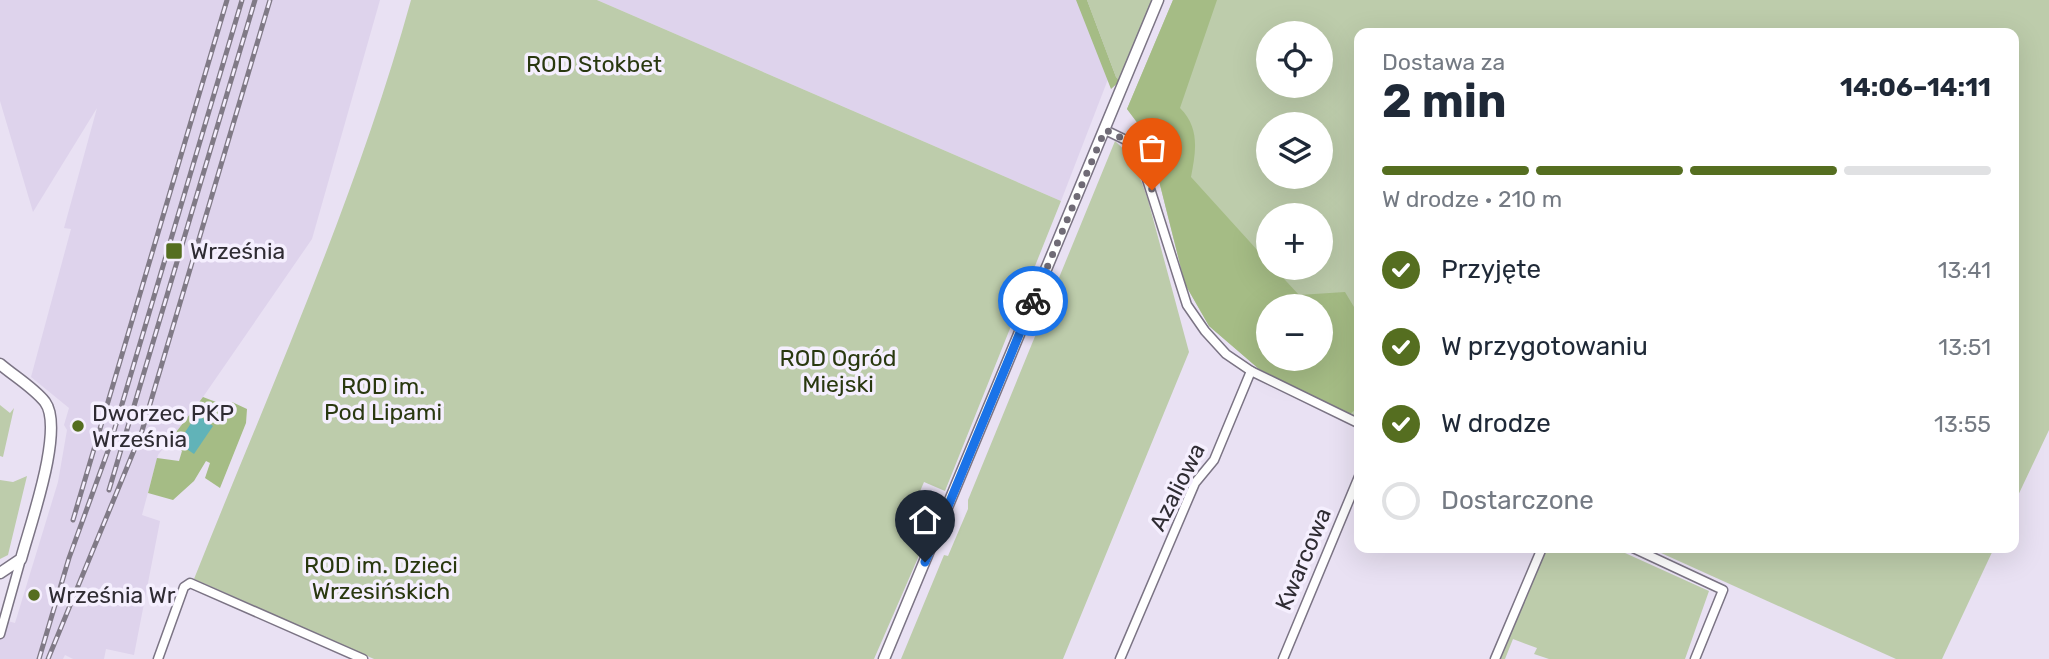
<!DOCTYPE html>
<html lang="pl">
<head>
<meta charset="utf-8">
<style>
  body { margin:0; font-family:Rubik,sans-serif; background:#f2f2f3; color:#1f2937; height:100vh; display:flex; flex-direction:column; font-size:26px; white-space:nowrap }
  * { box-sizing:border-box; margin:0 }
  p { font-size:23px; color:#747a83 }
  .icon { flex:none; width:38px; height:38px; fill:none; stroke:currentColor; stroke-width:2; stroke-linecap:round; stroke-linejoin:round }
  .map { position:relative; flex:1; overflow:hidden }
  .side { position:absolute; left:1354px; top:28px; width:665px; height:525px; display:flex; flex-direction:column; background:#fff; border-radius:14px; box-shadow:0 7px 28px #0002 }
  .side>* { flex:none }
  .tools { position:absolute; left:1256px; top:21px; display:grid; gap:14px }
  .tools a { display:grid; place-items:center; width:77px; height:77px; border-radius:50%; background:#fff; box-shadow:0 7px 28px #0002; font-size:35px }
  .pin { position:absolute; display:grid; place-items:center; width:60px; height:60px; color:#fff; margin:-72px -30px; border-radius:50% 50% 50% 0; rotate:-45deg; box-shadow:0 0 7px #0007 }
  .pin .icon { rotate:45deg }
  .courier { position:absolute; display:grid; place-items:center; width:70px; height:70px; margin:-35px; border:5px solid #1a73e8; border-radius:50%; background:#fff; color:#222; box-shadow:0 2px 9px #0007 }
  .headline em { font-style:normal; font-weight:700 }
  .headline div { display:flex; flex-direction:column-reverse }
  .headline { display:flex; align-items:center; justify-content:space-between; height:119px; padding:0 28px }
  h1 { font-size:46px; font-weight:700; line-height:52px }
  .bar { display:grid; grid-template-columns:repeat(4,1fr); gap:10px 7px; align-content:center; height:84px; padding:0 28px }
  .bar i { height:9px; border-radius:5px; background:#e0e1e3 }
  .bar .active { background:#556e20 }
  .bar p { grid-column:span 4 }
  ol { padding:0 28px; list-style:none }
  li { display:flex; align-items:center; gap:21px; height:77px }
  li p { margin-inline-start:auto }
  li .icon { padding:7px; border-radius:50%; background:#556e20; color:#fff; stroke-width:4 }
  li:last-child { color:#747a83 }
  li i { width:38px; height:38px; border:4px solid #e0e1e3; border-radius:50% }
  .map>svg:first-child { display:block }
  .built { fill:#ded3ec }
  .green { fill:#bdccab; fill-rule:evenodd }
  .forest { fill:#a5bc85; fill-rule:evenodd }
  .water { fill:#61b3b8 }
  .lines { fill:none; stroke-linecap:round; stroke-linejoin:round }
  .minor-casing { stroke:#7b7484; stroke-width:11 }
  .tertiary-casing { stroke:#7b7484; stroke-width:13 }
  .minor { stroke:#fff; stroke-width:8 }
  .tertiary { stroke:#fff; stroke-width:10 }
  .rail-casing { stroke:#807a86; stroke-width:5 }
  .rail { stroke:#f5effe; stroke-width:2.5; stroke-dasharray:8; stroke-linecap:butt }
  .done { stroke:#706b76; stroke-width:7; stroke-dasharray:0 12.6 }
  .route { stroke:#1a73e8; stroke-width:9 }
  .poi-dot { fill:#556e20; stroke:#f5effe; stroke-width:2.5 }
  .labels { text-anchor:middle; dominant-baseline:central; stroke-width:7; stroke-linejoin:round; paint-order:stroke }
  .park-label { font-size:23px; fill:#29380f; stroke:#f5effe }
  .poi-label { font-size:23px; fill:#2f2c33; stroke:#f5effe; text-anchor:start }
  .street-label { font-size:23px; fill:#2f2c33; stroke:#f5effe }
</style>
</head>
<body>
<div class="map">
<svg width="2049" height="659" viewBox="0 0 2049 659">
  <rect width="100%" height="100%" fill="#e9e1f3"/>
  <g class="built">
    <path d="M0,0H380L312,239L203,397L158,455L142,515L160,521L134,655L106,649L104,659H73L65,655L63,659H0V619L15,623L58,482L67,430L64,425L69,408L31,377L71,229L64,228L97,108L33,212L0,101Z"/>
    <path d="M597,0H1082L1110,74L1061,201Z"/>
  </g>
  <g class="green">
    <path d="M411,0H597L1061,201L945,491L924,482L912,510L934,521L874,659H374L194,579C270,388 356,199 411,0Z"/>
    <path d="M1087,0H1154L1120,81L1116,77Z"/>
    <path d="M1173,0H2049V430L2014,504V33H1360V419L1259,369L1209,326L1185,284L1148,137L1127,109ZM1269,33H1321V86H1269ZM1269,124H1321V177H1269ZM1269,215H1321V268H1269ZM1269,306H1321V359H1269Z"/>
    <path d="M1115,141L1133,158L1148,200L1189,352L1063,659H901L944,555L948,556L968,509V500Z"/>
    <path d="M0,405L10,413L14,408L3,457L0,456Z"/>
    <path d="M27,476L8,555L0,559V480L13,482Z"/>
    <path d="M1544,548H1614L1709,591L1685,659H1549L1534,654L1537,648L1513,639L1505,659H1498Z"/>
    <path d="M1650,548H1994L1942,659H1896Z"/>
  </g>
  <g class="forest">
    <path d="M1076,0H1087L1116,77L1120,81L1111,89Z"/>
    <path d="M1173,0H1217L1180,108C1200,128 1196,151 1191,177L1269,263V268H1274L1299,295L1345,292L1360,317V406L1350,414L1259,369L1209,326L1185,284L1148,137L1127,109ZM1269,306H1321V359H1269Z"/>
    <path d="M203,397L229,407L232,402L247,409L246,423L220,488L205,478L210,463L206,461L194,481L173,500L148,493L157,458L179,461L182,451L170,440Z"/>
  </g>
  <path class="water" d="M197,414L213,426L194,454L178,443Z"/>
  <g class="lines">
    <defs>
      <g id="minor">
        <path d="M1105,130L1130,142L1139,154L1187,305L1205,331L1226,354L1251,371L1360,424"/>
        <path d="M1633,548L1723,590L1695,659"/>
        <path d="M0,634L21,559"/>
        <path d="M158,659L184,587L190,583L363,659"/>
        <path d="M1120,659L1195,483L1214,460L1251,371"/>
        <path d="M1283,659L1360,474"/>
        <path d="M1495,659L1542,548"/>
      </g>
      <g id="tertiary">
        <path d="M0,364C14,376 34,388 45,402C65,429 29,528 21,559L0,573"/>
        <path d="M884,659L1158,0"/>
      </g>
    </defs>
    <use href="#minor" class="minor-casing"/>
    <use href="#tertiary" class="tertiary-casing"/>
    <use href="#minor" class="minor"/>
    <use href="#tertiary" class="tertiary"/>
    <defs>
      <g id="rail">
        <path d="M109,490L255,0"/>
        <path d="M73,520L227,0"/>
        <path d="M39,659L69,558L109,448L242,0"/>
        <path d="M48,659L142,431L270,0"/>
      </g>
    </defs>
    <use href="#rail" class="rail-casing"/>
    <use href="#rail" class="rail"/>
  </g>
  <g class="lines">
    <path class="done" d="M1033,301L1105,130C1135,141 1144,160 1152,190"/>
    <path class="route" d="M925,562L1033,301"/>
  </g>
  <g class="poi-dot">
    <rect x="165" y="242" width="18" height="18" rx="3.5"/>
    <circle cx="78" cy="426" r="7"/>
    <circle cx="34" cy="595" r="7"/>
  </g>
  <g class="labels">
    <g class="park-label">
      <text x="594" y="64">ROD Stokbet</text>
      <text x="838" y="358">ROD Ogród<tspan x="838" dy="26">Miejski</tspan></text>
      <text x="383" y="386">ROD im.<tspan x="383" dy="26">Pod Lipami</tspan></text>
      <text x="381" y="565">ROD im. Dzieci<tspan x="381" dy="26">Wrzesińskich</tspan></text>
    </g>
    <g class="poi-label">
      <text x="190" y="251">Września</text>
      <text x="92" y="413">Dworzec PKP<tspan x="92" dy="26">Września</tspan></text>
      <text x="48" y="595">Września Wr</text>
    </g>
    <g class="street-label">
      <text transform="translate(1177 487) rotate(-63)">Azaliowa</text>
      <text transform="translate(1303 559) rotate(-67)">Kwarcowa</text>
    </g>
  </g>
</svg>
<div class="tools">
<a><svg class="icon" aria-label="locate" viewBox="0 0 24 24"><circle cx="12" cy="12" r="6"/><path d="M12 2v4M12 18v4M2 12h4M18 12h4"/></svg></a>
<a><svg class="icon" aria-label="layers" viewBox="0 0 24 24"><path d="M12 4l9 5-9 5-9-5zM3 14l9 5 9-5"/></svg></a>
<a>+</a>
<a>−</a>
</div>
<div class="pin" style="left:1152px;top:190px;background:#ea580c"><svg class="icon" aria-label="bag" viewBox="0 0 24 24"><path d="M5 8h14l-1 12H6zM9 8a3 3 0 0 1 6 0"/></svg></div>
<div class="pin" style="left:925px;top:562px;background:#1f2937"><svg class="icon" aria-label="home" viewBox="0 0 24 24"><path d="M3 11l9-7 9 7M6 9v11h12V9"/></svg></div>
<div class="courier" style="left:1033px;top:301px"><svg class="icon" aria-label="bike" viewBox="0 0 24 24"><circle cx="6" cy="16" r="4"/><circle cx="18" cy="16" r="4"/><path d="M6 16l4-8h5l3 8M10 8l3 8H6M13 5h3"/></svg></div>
<section class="side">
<div class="headline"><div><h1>2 min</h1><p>Dostawa za</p></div><em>14:06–14:11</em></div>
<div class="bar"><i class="active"></i><i class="active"></i><i class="active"></i><i></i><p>W drodze · 210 m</p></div>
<ol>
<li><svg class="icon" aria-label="check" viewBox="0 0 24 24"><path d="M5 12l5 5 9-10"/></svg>Przyjęte<p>13:41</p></li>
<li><svg class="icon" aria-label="check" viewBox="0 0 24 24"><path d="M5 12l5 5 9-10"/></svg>W przygotowaniu<p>13:51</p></li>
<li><svg class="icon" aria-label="check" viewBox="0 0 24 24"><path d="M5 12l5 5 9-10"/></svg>W drodze<p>13:55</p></li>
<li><i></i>Dostarczone</li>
</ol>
</section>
</div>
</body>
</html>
